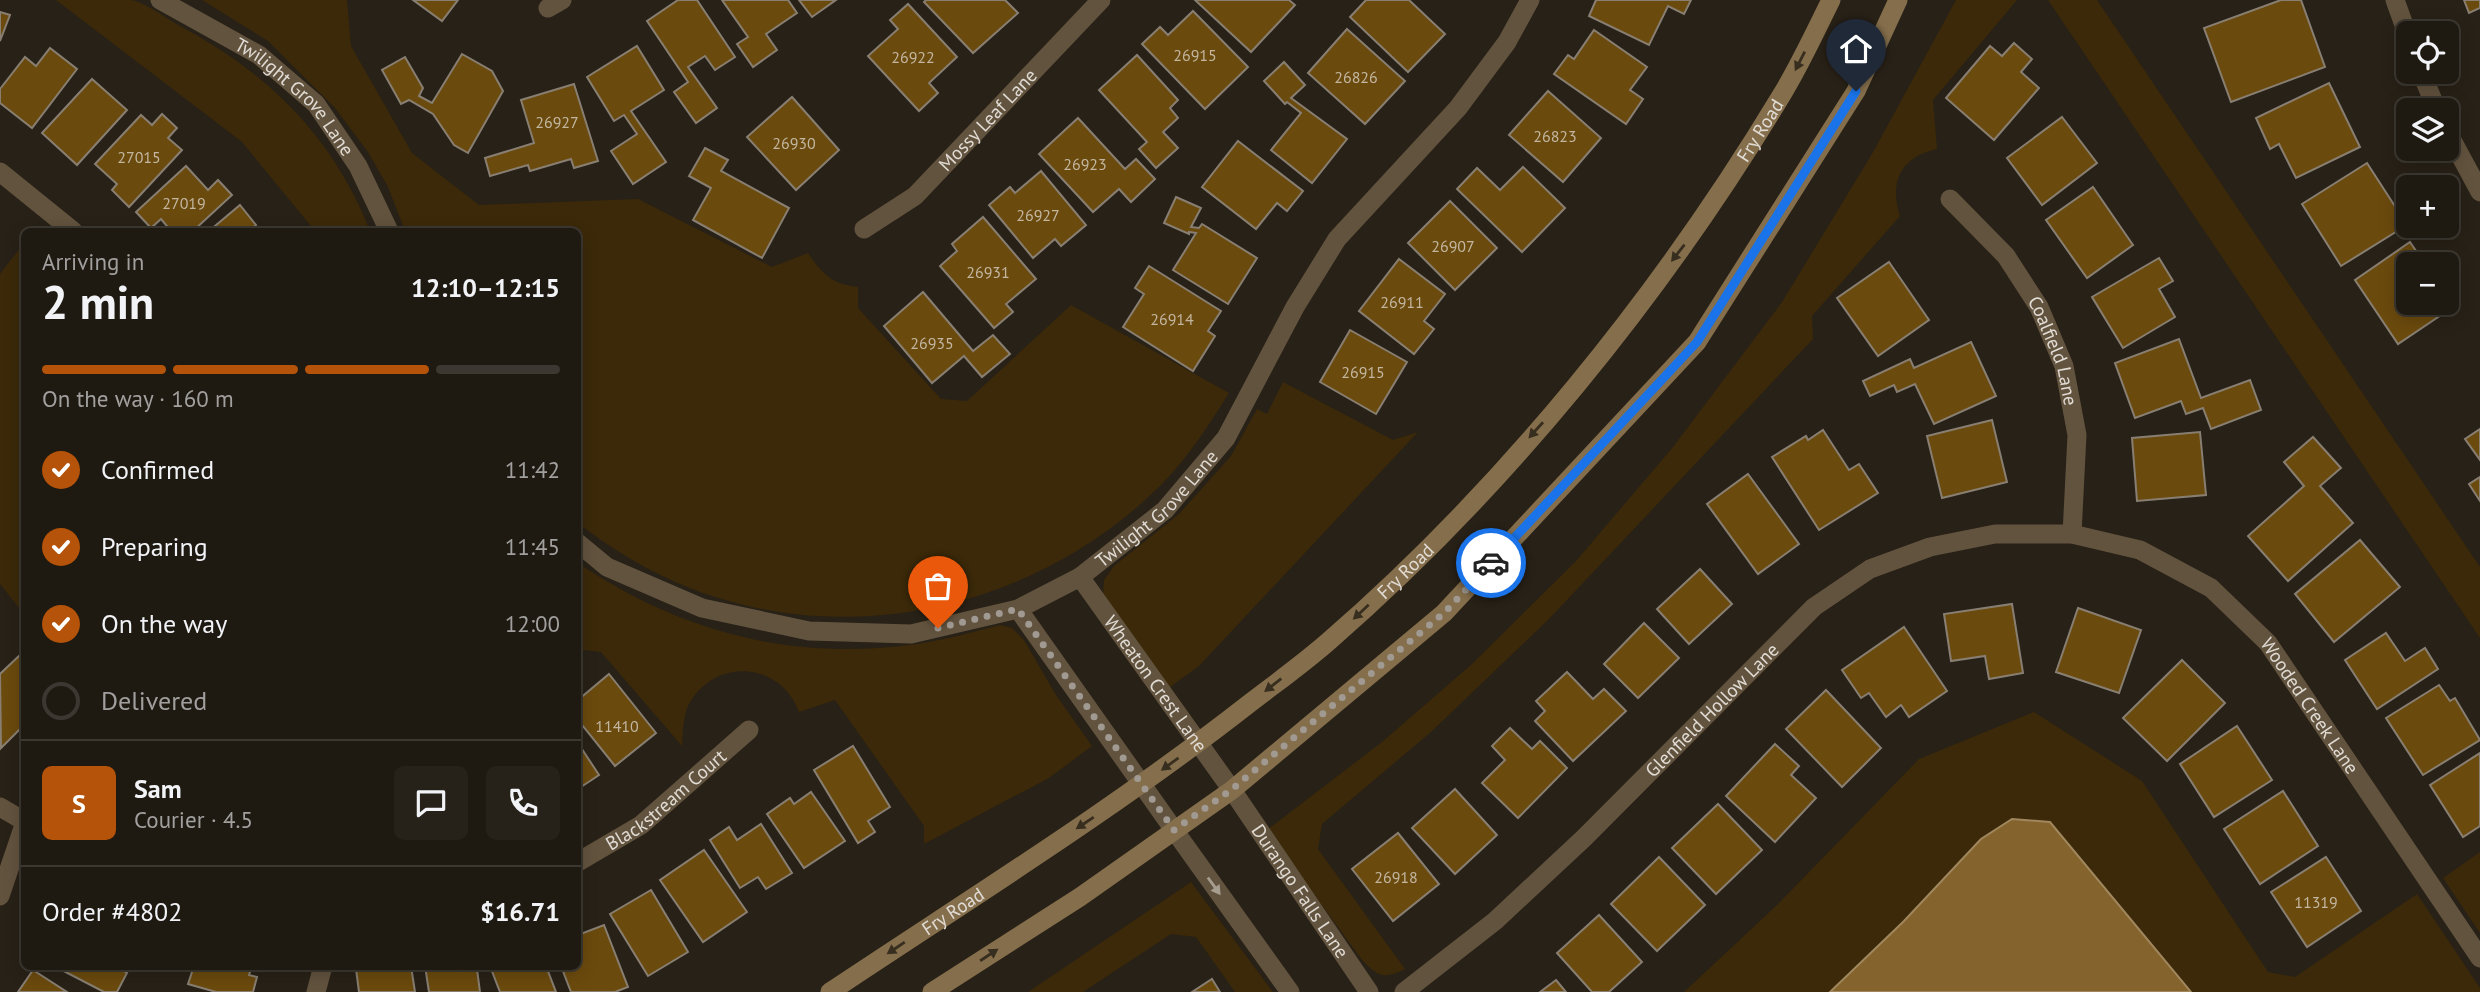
<!DOCTYPE html>
<html lang="en">
<head>
<meta charset="utf-8">
<style>
  body { margin:0; font-family:"PT Sans",sans-serif; background:#26221a; color:#f1f3f6; height:100vh; display:flex; flex-direction:column; font-size:26px; white-space:nowrap }
  * { box-sizing:border-box; margin:0 }
  p { font-size:23px; color:#a1a09f }
  .icon { flex:none; width:38px; height:38px; fill:none; stroke:currentColor; stroke-width:2; stroke-linecap:round; stroke-linejoin:round }
  .map { position:relative; flex:1; overflow:hidden }
  .sheet { position:absolute; left:21px; top:228px; width:560px; height:742px; display:flex; flex-direction:column; background:#1e1911; border-radius:10px; box-shadow:0 4px 18px #0003,0 0 0 2px #3c3831 }
  .sheet>* { flex:none }
  .controls { position:absolute; left:2396px; top:21px; display:grid; gap:14px }
  .controls a { display:grid; place-items:center; width:63px; height:63px; border-radius:10px; background:#1e1911; box-shadow:0 4px 18px #0003,0 0 0 2px #3c3831; font-size:35px }
  .pin { position:absolute; display:grid; place-items:center; width:60px; height:60px; color:#fff; margin:-72px -30px; border-radius:50% 50% 50% 0; rotate:-45deg; box-shadow:0 0 7px #0007 }
  .pin .icon { rotate:45deg }
  .courier { position:absolute; display:grid; place-items:center; width:70px; height:70px; margin:-35px; border:5px solid #1a73e8; border-radius:50%; background:#fff; color:#222; box-shadow:0 2px 9px #0007 }
  .overview em { font-style:normal; font-weight:700 }
  .overview div { display:flex; flex-direction:column-reverse }
  .overview { display:flex; align-items:center; justify-content:space-between; height:119px; padding:0 21px }
  h1 { font-size:46px; font-weight:700; line-height:52px }
  .bar { display:grid; grid-template-columns:repeat(4,1fr); gap:10px 7px; align-content:center; height:84px; padding:0 21px }
  .bar i { height:9px; border-radius:5px; background:#3c3831 }
  .bar .current { background:#b45309 }
  .bar p { grid-column:span 4 }
  .line { display:flex; align-items:center; gap:18px; padding:0 21px; border-top:2px solid #3c3831 }
  .line div { flex:1 }
  .round { display:grid; place-items:center; flex:none; width:74px; height:74px; border-radius:10px; background:#26221a }
  ol { padding:0 21px; list-style:none }
  li { display:flex; align-items:center; gap:21px; height:77px }
  li p { margin-inline-start:auto }
  li .icon { padding:7px; border-radius:50%; background:#b45309; color:#fff; stroke-width:4 }
  li:last-child { color:#a1a09f }
  li i { width:38px; height:38px; border:4px solid #3c3831; border-radius:50% }
  .map>svg:first-child { display:block }
  .green { fill:#3b2909 }
  .water { fill:#85632c; stroke:#a0875e; stroke-width:2 }
  .building { fill:#6b4a0d; stroke:#887f72; stroke-width:2 }
  .lines { fill:none; stroke-linecap:round; stroke-linejoin:round }
  .minor { stroke:#62533e; stroke-width:19 }
  .tertiary { stroke:#62533e; stroke-width:19 }
  .secondary { stroke:#856e4b; stroke-width:19 }
  .oneway { fill:#382e1f }
  .oneway2 { fill:#a79e90 }
  .done { stroke:#a09a92; stroke-width:7; stroke-dasharray:0 12.6 }
  .route { stroke:#1a73e8; stroke-width:9 }
  .labels { text-anchor:middle; dominant-baseline:central; stroke-width:5; stroke-linejoin:round; paint-order:stroke }
  .number-label { font-size:16px; fill:#c3b7a2 }
  .street-label { font-size:19px; fill:#e0dbd4; stroke:#0f0b07 }
</style>
</head>
<body>
<div class="map">
<svg width="2480" height="992" viewBox="0 0 2480 992">
  <rect width="100%" height="100%" fill="#282117"/>
  <g class="green">
    <path d="M56,0C78,0 110,0 131,0C144,2 166,18 178,25C267,72 333,136 370,231H315L242,142Z"/>
    <path d="M202,0H347L351,46L412,153L479,205L638,199L772,267L808,253C823,275 832,284 858,287V308L941,399L967,401L1071,305L1229,393C1209,425 1189,456 1163,483C1047,600 870,648 712,596C663,580 618,554 578,523V231H405L388,187L368,152L335,108L268,41Z"/>
    <path d="M1956,0H2017L1933,100L1937,149C1901,157 1889,181 1900,216L1812,316L1813,339L1549,619L1431,732L1322,824L1318,849L1405,969C1384,980 1377,976 1362,960L1267,830L1382,742L1472,664L1576,561L1673,447L1782,302L1872,154Z"/>
    <path d="M2048,0H2097L2480,567V638Z"/>
    <path d="M24,243V614L0,584V274Z"/>
    <path d="M1283,382L1393,440L1418,432L1199,666L1166,690L1103,595L1104,580L1114,566L1179,514L1231,456L1257,409L1267,414Z"/>
    <path d="M578,563C680,632 794,662 917,644C945,640 973,632 1000,625L1012,628L1024,640L1056,695L1092,746L1049,778L924,844V826L835,700L799,712C781,664 721,657 692,699C683,711 683,731 682,746L601,652L584,650L578,655Z"/>
    <path d="M2034,712L2142,781L2268,972L2295,977L2417,894L2480,988V992H1684L1777,905L1919,759Z"/>
    <path d="M2480,852V933L2443,878Z"/>
    <path d="M1191,882L1273,992H1235L1196,937L1171,934L1083,992H1028Z"/>
  </g>
  <path class="water" d="M2012,819L2050,822L2191,992H1830L1904,921L1981,839Z"/>
  <g class="building">
    <path d="M413,0H458L442,21Z"/>
    <path d="M678,0H697L735,57L715,70L705,56L688,67L717,108L696,123L674,92L688,82L647,21Z"/>
    <path d="M722,0H788L797,13L766,34L777,50L753,67L737,44L748,37Z"/>
    <path d="M799,0H836L812,17Z"/>
    <path d="M926,0H1005L1018,13L973,53L924,2Z"/>
    <path d="M1195,0H1289L1295,5L1251,52Z"/>
    <path d="M1366,0H1409L1445,34L1408,72L1350,17Z"/>
    <path d="M1596,0H1691L1684,14L1668,6L1649,45L1589,16Z"/>
    <path d="M2281,0H2301L2325,67L2231,102L2204,28Z"/>
    <path d="M2464,0H2480V8L2469,13Z"/>
    <path d="M908,4L957,57L929,83L938,93L919,111L868,56L898,29L890,20Z"/>
    <path d="M1193,11L1248,67L1205,109L1142,44L1160,27L1168,35Z"/>
    <path d="M0,12L10,15L0,41Z"/>
    <path d="M1347,29L1405,81L1365,124L1308,73Z"/>
    <path d="M1594,30L1647,67L1630,90L1643,99L1626,124L1554,74L1568,55L1574,59Z"/>
    <path d="M2014,43L2032,59L2021,72L2039,88L1994,140L1946,98L1990,46L2002,56Z"/>
    <path d="M637,46L664,90L631,111L666,162L633,184L611,151L637,134L624,115L614,121L587,77Z"/>
    <path d="M50,48L77,69L32,128L0,103V89L25,57L36,66Z"/>
    <path d="M462,54L492,71L503,91L468,153L454,145L433,114L409,100L401,104L382,70L405,57L423,88L419,96L432,103Z"/>
    <path d="M1137,55L1178,100L1170,108L1178,118L1163,132L1178,148L1156,168L1139,149L1147,142L1099,90Z"/>
    <path d="M1284,62L1305,85L1291,98L1347,139L1312,183L1271,150L1301,113L1287,102L1285,104L1264,81Z"/>
    <path d="M92,79L127,110L77,165L42,133Z"/>
    <path d="M2329,83L2360,147L2296,178L2279,144L2270,149L2256,118Z"/>
    <path d="M574,84L598,161L574,168L571,159L530,171L528,165L490,176L485,158L534,143L521,100Z"/>
    <path d="M1548,91L1601,138L1563,182L1509,135Z"/>
    <path d="M792,97L839,150L796,190L747,137Z"/>
    <path d="M162,114L177,128L168,138L182,150L129,207L112,190L117,184L95,164L141,115L152,125Z"/>
    <path d="M2062,117L2097,163L2042,205L2007,158Z"/>
    <path d="M1078,118L1125,169L1136,159L1155,179L1131,202L1119,189L1093,212L1039,154Z"/>
    <path d="M1238,141L1303,191L1287,211L1277,203L1256,229L1202,187Z"/>
    <path d="M705,148L728,160L721,171L789,208L762,258L693,220L711,188L689,176Z"/>
    <path d="M2367,163L2407,225L2341,266L2302,204Z"/>
    <path d="M186,166L208,190L218,180L232,195L193,231H171L161,219L151,228L136,212Z"/>
    <path d="M1523,167L1565,208L1522,252L1457,189L1477,168L1500,190Z"/>
    <path d="M1041,171L1086,225L1061,246L1055,239L1033,258L989,205L1010,187L1015,193Z"/>
    <path d="M2093,187L2133,245L2087,278L2046,220Z"/>
    <path d="M1176,197L1201,208L1191,227L1199,228L1202,224L1257,258L1228,304L1173,270L1196,233L1189,232V234L1164,223Z"/>
    <path d="M1450,201L1497,248L1455,290L1408,243Z"/>
    <path d="M240,205L256,225L250,231H209Z"/>
    <path d="M983,217L1036,279L1006,304L1013,312L994,328L940,266L957,251L952,244Z"/>
    <path d="M2410,242L2425,264H2408V303H2446V297L2453,307L2398,344L2355,280Z"/>
    <path d="M2159,258L2173,281L2159,289L2175,317L2123,348L2092,297Z"/>
    <path d="M1399,259L1445,294L1424,321L1434,329L1414,354L1359,311Z"/>
    <path d="M1889,262L1929,320L1878,356L1837,298Z"/>
    <path d="M1149,266L1221,311L1208,331L1215,336L1193,371L1123,327L1144,294L1135,288Z"/>
    <path d="M923,292L973,351L993,335L1010,354L982,377L964,356L932,383L884,326Z"/>
    <path d="M1350,330L1407,362L1376,414L1320,382Z"/>
    <path d="M2179,339L2201,398L2250,380L2261,410L2211,429L2203,408L2186,414L2181,401L2135,418L2115,363Z"/>
    <path d="M1971,342L1996,396L1934,424L1915,384L1897,392L1894,385L1870,396L1863,381L1910,359L1914,368Z"/>
    <path d="M1992,420L2007,482L1942,498L1927,436Z"/>
    <path d="M2480,429V460L2465,439Z"/>
    <path d="M1823,430L1849,470L1859,464L1878,493L1819,530L1772,457L1806,436L1808,440Z"/>
    <path d="M2200,432L2206,495L2137,501L2132,438Z"/>
    <path d="M2313,437L2341,468L2320,486L2353,523L2288,581L2248,536L2304,486L2284,462Z"/>
    <path d="M1748,474L1799,544L1758,574L1707,504Z"/>
    <path d="M2480,477V501L2469,484Z"/>
    <path d="M2360,540L2400,587L2334,642L2295,594Z"/>
    <path d="M1700,569L1732,604L1689,644L1657,609Z"/>
    <path d="M2012,604L2023,673L1989,679L1985,656L1951,661L1944,614Z"/>
    <path d="M2078,608L2141,630L2119,693L2056,672Z"/>
    <path d="M1644,623L1679,658L1638,698L1604,664Z"/>
    <path d="M1904,627L1947,691L1909,717L1901,705L1886,717L1869,693L1861,698L1842,670Z"/>
    <path d="M2386,633L2405,661L2425,648L2438,669L2377,709L2345,660Z"/>
    <path d="M21,654L24,658V725L1,748L0,674Z"/>
    <path d="M2182,660L2225,703L2167,761L2123,718Z"/>
    <path d="M1567,672L1593,699L1604,689L1626,711L1573,761L1535,721L1545,711L1536,701Z"/>
    <path d="M609,674L656,733L615,766L578,720V700Z"/>
    <path d="M2439,685L2450,701L2455,698L2480,740L2423,775L2386,718Z"/>
    <path d="M1826,690L1881,748L1842,787L1786,729Z"/>
    <path d="M2237,726L2272,780L2214,817L2180,764Z"/>
    <path d="M1510,728L1532,749L1540,741L1567,768L1518,818L1482,783L1505,760L1492,746Z"/>
    <path d="M578,743L599,775L578,789Z"/>
    <path d="M1775,744L1799,766L1791,775L1816,798L1775,842L1726,796Z"/>
    <path d="M853,746L890,807L868,821L875,832L858,843L814,770Z"/>
    <path d="M2480,753V826L2463,837L2430,785Z"/>
    <path d="M1455,789L1497,835L1455,874L1412,828Z"/>
    <path d="M2283,791L2318,846L2260,884L2224,829Z"/>
    <path d="M811,792L845,841L804,868L767,814L790,798L794,804Z"/>
    <path d="M1718,804L1762,850L1716,894L1672,848Z"/>
    <path d="M761,824L792,873L766,889L758,877L740,888L710,840L729,827L737,840Z"/>
    <path d="M1398,833L1439,884L1393,921L1352,869Z"/>
    <path d="M704,850L747,912L703,942L660,880Z"/>
    <path d="M1659,857L1705,905L1657,951L1611,904Z"/>
    <path d="M2326,857L2361,911L2307,947L2271,892Z"/>
    <path d="M651,890L688,952L648,976L610,914Z"/>
    <path d="M1599,915L1642,962L1609,992H1592L1557,953Z"/>
    <path d="M604,925L628,987L615,992H571L561,966H578V935Z"/>
    <path d="M54,966H115L127,973L117,992H104Z"/>
    <path d="M194,966H252L249,975L257,977L253,992H216L188,984Z"/>
    <path d="M377,966H411L415,992H359L356,969Z"/>
    <path d="M425,966H461V971L477,969L480,992H429Z"/>
    <path d="M490,966H546L556,992H500Z"/>
    <path d="M33,970L67,992H18Z"/>
    <path d="M1212,979L1220,992H1192Z"/>
    <path d="M1556,980L1566,992H1540Z"/>
  </g>
  <g class="lines">
    <g class="minor">
      <path d="M2395,0L2408,36"/>
      <path d="M548,8L562,0"/>
      <path d="M2421,72L2437,110"/>
      <path d="M2446,129L2480,192"/>
      <path d="M0,172L73,231"/>
      <path id="s1" d="M1950,199L2006,256L2039,307L2064,366L2077,435L2072,534"/>
      <path id="s2" d="M864,229L915,196L1101,0"/>
      <path id="s3" d="M1080,577L1165,510L1226,438L1295,307L1337,239L1458,108L1507,42L1530,0"/>
      <path id="s4" d="M1232,790L1369,992"/>
      <path d="M0,807L24,821"/>
      <path d="M1174,830L1290,992"/>
      <path id="s5" d="M578,862L641,825L749,730"/>
      <path d="M0,896L24,825"/>
      <path d="M316,992L323,966"/>
      <path id="s6" d="M1404,992L1495,921L1584,838L1814,607L1870,569L1930,547L1995,534H2072L2140,550L2211,588L2268,643L2480,958"/>
    </g>
    <g class="tertiary">
      <path id="s7" d="M160,0L259,55L316,104L358,166L389,231"/>
      <path id="s8" d="M578,543L607,567L702,608L809,631L911,634L1018,609L1080,577L1232,790"/>
      <path d="M1018,609L1174,830"/>
    </g>
    <g class="secondary">
      <path id="s9" d="M830,992C971,898 1116,808 1250,703C1276,683 1304,663 1329,641C1505,488 1661,295 1781,96C1800,65 1815,32 1831,0"/>
      <path d="M932,992L1080,897L1232,790L1444,613L1697,342L1856,91L1898,0"/>
    </g>
  </g>
  <defs><path id="oneway-solid" d="M-6-.8H1V-3.2L6.5 0L1 3.2V.8H-6Z" transform="scale(1.75)"/></defs>
  <g class="oneway">
    <use href="#oneway-solid" transform="translate(1800 61) rotate(117)"/>
    <use href="#oneway-solid" transform="translate(1678 253) rotate(128)"/>
    <use href="#oneway-solid" transform="translate(1536 430) rotate(132)"/>
    <use href="#oneway-solid" transform="translate(1361 612) rotate(137)"/>
    <use href="#oneway-solid" transform="translate(1273 685) rotate(142)"/>
    <use href="#oneway-solid" transform="translate(1170 764) rotate(144)"/>
    <use href="#oneway-solid" transform="translate(1085 823) rotate(146)"/>
    <use href="#oneway-solid" transform="translate(896 948) rotate(146)"/>
    <use href="#oneway-solid" transform="translate(989 955) rotate(-33)"/>
  </g>
  <use class="oneway2" href="#oneway-solid" transform="translate(1214 886) rotate(54)"/>
  <g class="lines">
    <path class="done" d="M938,628L1018,609L1174,830L1231,790L1444,613L1491,563"/>
    <path class="route" d="M1491,563L1697,342L1856,91"/>
  </g>
  <g class="labels">
    <g class="number-label">
      <text x="1195" y="55">26915</text>
      <text x="913" y="57">26922</text>
      <text x="1356" y="77">26826</text>
      <text x="557" y="122">26927</text>
      <text x="1555" y="136">26823</text>
      <text x="794" y="143">26930</text>
      <text x="139" y="157">27015</text>
      <text x="1085" y="164">26923</text>
      <text x="184" y="203">27019</text>
      <text x="1038" y="215">26927</text>
      <text x="1453" y="246">26907</text>
      <text x="988" y="272">26931</text>
      <text x="1402" y="302">26911</text>
      <text x="1172" y="319">26914</text>
      <text x="932" y="343">26935</text>
      <text x="1363" y="372">26915</text>
      <text x="617" y="726">11410</text>
      <text x="1396" y="877">26918</text>
      <text x="2316" y="902">11319</text>
    </g>
    <g class="street-label">
      <text stroke="none"><textPath href="#s7" startOffset="168">Twilight Grove Lane</textPath></text>
      <text stroke="none"><textPath href="#s2" startOffset="166">Mossy Leaf Lane</textPath></text>
      <text stroke="none"><textPath href="#s9" startOffset="1281">Fry Road</textPath></text>
      <text stroke="none"><textPath href="#s1" startOffset="187">Coalfield Lane</textPath></text>
      <text stroke="none"><textPath href="#s3" startOffset="103">Twilight Grove Lane</textPath></text>
      <text stroke="none"><textPath href="#s9" startOffset="714">Fry Road</textPath></text>
      <text stroke="none"><textPath href="#s8" startOffset="663">Wheaton Crest Lane</textPath></text>
      <text stroke="none"><textPath href="#s6" startOffset="1143">Wooded Creek Lane</textPath></text>
      <text stroke="none"><textPath href="#s6" startOffset="418">Glenfield Hollow Lane</textPath></text>
      <text stroke="none"><textPath href="#s5" startOffset="108">Blackstream Court</textPath></text>
      <text stroke="none"><textPath href="#s4" startOffset="122">Durango Falls Lane</textPath></text>
      <text stroke="none"><textPath href="#s9" startOffset="147">Fry Road</textPath></text>
    </g>
  </g>
</svg>
<div class="controls">
<a><svg class="icon" aria-label="locate" viewBox="0 0 24 24"><circle cx="12" cy="12" r="6"/><path d="M12 2v4M12 18v4M2 12h4M18 12h4"/></svg></a>
<a><svg class="icon" aria-label="layers" viewBox="0 0 24 24"><path d="M12 4l9 5-9 5-9-5zM3 14l9 5 9-5"/></svg></a>
<a>+</a>
<a>−</a>
</div>
<div class="pin" style="left:938px;top:628px;background:#ea580c"><svg class="icon" aria-label="bag" viewBox="0 0 24 24"><path d="M5 8h14l-1 12H6zM9 8a3 3 0 0 1 6 0"/></svg></div>
<div class="pin" style="left:1856px;top:91px;background:#1f2937"><svg class="icon" aria-label="home" viewBox="0 0 24 24"><path d="M3 11l9-7 9 7M6 9v11h12V9"/></svg></div>
<div class="courier" style="left:1491px;top:563px"><svg class="icon" aria-label="car" viewBox="0 0 24 24"><path d="M5 17H2v-5l4-1 3-4h7l3 4 3 1v5h-3M9 17h6M6 11h13"/><circle cx="7" cy="17" r="2"/><circle cx="17" cy="17" r="2"/></svg></div>
<section class="sheet">
<div class="overview"><div><h1>2 min</h1><p>Arriving in</p></div><em>12:10–12:15</em></div>
<div class="bar"><i class="current"></i><i class="current"></i><i class="current"></i><i></i><p>On the way · 160 m</p></div>
<ol>
<li><svg class="icon" aria-label="check" viewBox="0 0 24 24"><path d="M5 12l5 5 9-10"/></svg>Confirmed<p>11:42</p></li>
<li><svg class="icon" aria-label="check" viewBox="0 0 24 24"><path d="M5 12l5 5 9-10"/></svg>Preparing<p>11:45</p></li>
<li><svg class="icon" aria-label="check" viewBox="0 0 24 24"><path d="M5 12l5 5 9-10"/></svg>On the way<p>12:00</p></li>
<li><i></i>Delivered</li>
</ol>
<div class="line" style="height:126px"><b class="round" style="background:#b45309;color:#fff">S</b><div><b>Sam</b><p>Courier · 4.5</p></div><a class="round"><svg class="icon" aria-label="chat" viewBox="0 0 24 24"><path d="M4 5h16v11H9l-5 4z"/></svg></a><a class="round"><svg class="icon" aria-label="phone" viewBox="0 0 24 24"><path d="M5 4h4l2 5-3 2q2 4 5 5l2-3 5 2v4C11 20 4 13 5 4z"/></svg></a></div>
<div class="line" style="height:91px"><div>Order #4802</div><b>$16.71</b></div>
</section>
</div>
</body>
</html>
